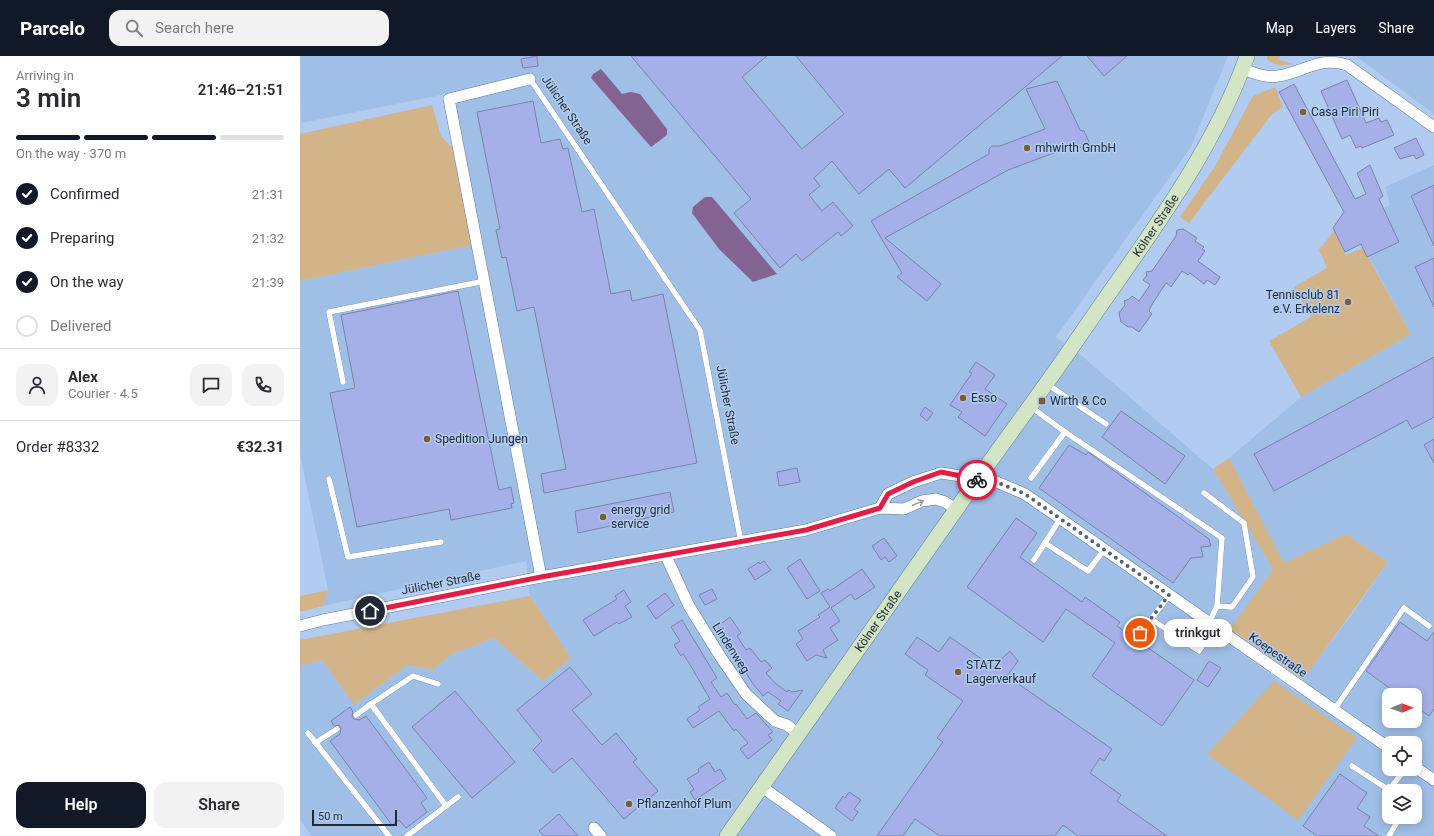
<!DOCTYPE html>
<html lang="en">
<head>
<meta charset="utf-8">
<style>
  body { margin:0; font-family:Roboto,sans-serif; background:#f2f2f3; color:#2b2b33; height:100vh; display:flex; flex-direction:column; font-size:15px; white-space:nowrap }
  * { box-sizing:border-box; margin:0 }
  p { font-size:13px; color:#7c7c81 }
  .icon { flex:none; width:22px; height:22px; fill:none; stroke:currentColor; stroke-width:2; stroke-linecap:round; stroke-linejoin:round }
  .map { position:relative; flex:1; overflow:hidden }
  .drawer { display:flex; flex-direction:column; background:#fff; width:300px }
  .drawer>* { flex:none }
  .needle { width:26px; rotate:89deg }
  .fabs { position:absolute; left:1082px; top:632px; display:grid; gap:8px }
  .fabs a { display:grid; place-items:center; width:40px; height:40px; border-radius:8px; background:#fff; box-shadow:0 2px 10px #0003; font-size:20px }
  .scale { position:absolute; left:12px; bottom:10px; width:85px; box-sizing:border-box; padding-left:4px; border:2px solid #202b38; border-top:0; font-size:11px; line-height:14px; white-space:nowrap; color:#202b38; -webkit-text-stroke:3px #b1ccf0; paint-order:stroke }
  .pin { position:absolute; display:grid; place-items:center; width:34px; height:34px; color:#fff; margin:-17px; border:2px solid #fff; border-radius:50%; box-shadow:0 1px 4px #0007 }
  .courier { position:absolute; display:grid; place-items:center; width:40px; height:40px; margin:-20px; border:3px solid #e11d48; border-radius:50%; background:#fff; color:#222; box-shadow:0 1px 5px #0007 }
  .bubble { position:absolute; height:28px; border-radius:12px; background:#fff; box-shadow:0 2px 10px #0003; font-size:13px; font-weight:600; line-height:28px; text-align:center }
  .head em { font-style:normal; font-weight:600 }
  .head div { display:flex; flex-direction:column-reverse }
  .head { display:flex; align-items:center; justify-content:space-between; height:68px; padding:0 16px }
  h1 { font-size:26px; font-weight:600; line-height:30px }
  .bar { display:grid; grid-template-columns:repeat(4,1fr); gap:6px 4px; align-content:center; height:48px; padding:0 16px }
  .bar i { height:5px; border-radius:3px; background:#e1e1e2 }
  .bar .current { background:#111827 }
  .bar p { grid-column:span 4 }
  .line { display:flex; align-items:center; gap:10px; padding:0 16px; border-top:1px solid #e1e1e2 }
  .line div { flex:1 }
  .round { display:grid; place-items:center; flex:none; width:42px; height:42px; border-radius:12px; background:#f2f2f3 }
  ol { padding:0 16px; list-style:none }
  li { display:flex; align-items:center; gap:12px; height:44px }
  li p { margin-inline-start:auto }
  li .icon { padding:4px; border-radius:50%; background:#111827; color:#fff; stroke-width:4 }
  li:last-child { color:#7c7c81 }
  li i { width:22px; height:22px; border:2px solid #e1e1e2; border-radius:50% }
  .cta { display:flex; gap:8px; margin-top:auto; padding:8px 16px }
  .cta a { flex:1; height:46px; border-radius:12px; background:#111827; color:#fff; font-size:16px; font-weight:600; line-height:46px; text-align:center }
  .cta a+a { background:#f2f2f3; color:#2b2b33 }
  header { display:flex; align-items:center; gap:24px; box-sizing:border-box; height:56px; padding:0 20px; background:#111827; color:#fff }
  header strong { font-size:19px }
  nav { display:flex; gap:22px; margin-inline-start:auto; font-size:14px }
  .search { width:280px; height:36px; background:#f2f2f3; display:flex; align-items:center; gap:10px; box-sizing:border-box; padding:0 14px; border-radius:12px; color:#7c7c81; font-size:15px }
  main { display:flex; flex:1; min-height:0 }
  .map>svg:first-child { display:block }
  .built { fill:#a0bfe7; fill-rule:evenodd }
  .green { fill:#d3b388 }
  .water { fill:#836392 }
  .building { fill:#a4b0e7; stroke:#7a83a9 }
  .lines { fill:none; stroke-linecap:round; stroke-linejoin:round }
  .service-casing { stroke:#627b9c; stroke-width:6 }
  .minor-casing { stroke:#627b9c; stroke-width:12 }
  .secondary-casing { stroke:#627b9c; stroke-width:16 }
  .service { stroke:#fff; stroke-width:5.5 }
  .minor { stroke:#fff; stroke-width:11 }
  .secondary { stroke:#d2e5c4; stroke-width:15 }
  .oneway { stroke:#9ba0a5 }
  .done { stroke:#536378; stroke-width:4; stroke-dasharray:0 7.2 }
  .route { stroke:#e11d48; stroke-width:5 }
  .poi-dot { fill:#7c5e32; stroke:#b1ccf0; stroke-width:1.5 }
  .labels { text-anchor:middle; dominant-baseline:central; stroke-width:3; stroke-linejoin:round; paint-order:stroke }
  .street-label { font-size:12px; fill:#202b38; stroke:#b1ccf0 }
  .poi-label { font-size:12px; fill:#202b38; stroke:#b1ccf0; text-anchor:start }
</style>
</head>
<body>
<header>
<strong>Parcelo</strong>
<div class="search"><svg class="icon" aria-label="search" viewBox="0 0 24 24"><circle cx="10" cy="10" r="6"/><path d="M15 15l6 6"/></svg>Search here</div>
<nav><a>Map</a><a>Layers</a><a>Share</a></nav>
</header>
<main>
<section class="drawer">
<div class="head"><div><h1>3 min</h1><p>Arriving in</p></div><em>21:46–21:51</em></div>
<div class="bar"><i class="current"></i><i class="current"></i><i class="current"></i><i></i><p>On the way · 370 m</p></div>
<ol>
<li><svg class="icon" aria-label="check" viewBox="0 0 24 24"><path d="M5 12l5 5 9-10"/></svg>Confirmed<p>21:31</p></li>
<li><svg class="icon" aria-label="check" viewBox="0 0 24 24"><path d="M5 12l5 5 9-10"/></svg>Preparing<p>21:32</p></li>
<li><svg class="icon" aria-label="check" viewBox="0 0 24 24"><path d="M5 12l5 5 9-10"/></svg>On the way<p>21:39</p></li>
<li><i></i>Delivered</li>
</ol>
<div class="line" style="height:72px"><a class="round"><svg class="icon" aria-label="person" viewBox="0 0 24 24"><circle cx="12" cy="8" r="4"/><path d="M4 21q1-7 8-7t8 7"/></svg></a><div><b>Alex</b><p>Courier · 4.5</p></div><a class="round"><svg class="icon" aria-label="chat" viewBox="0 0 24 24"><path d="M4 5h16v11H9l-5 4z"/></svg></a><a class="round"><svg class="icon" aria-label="phone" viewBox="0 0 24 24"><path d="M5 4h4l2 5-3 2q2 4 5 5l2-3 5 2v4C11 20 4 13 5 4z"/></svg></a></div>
<div class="line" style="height:52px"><div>Order #8332</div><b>€32.31</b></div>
<div class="cta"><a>Help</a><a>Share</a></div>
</section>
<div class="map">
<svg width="1134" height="780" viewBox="0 0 1134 780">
  <rect width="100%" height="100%" fill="#b1ccf0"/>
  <g class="built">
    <path d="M0,0H928L891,91L756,281L782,300L913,413L973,513L923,584L994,635L1052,558L1088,506L1046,478L984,508L929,402L1001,341L1111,278L1051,168L1090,149L1085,131L1134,109V780H12L0,764V610L22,604L54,649L107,609L133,614L152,598L194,582L243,625L271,602L230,540L226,505L23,550L28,534L0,398V225L172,189L154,47L151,37L1,67ZM1089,639H1115V665H1089ZM1089,687H1115V713H1089ZM1089,735H1115V761H1089Z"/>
    <path d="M1057,0H1134V58L1057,1Z"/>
  </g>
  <g class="green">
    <path d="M967,0H980L979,4L994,8C983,9 975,11 967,3Z"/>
    <path d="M975,31L983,51L972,58L889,167L880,161L914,112L953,40Z"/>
    <path d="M132,49L141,80L153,93L172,189L0,225V78Z"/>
    <path d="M1034,175L1046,199L1063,192L1111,278L1001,341L969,285L1011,261L994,231L1027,212L1019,194Z"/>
    <path d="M929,402L984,507L1046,478L1088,506L1003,624L930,573L973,513L913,413Z"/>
    <path d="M28,534L23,550L0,556V540Z"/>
    <path d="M230,540L271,602L243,625L194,582L152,598L133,614L107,609L54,649L22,604L0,610V584Z"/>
    <path d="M974,625L1057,682L998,764L907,698Z"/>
  </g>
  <g class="water">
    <path d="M301,13L322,38L331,36L340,38L367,73V79L351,91L291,22L293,18Z"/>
    <path d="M405,141H412L477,218L453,226L419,193L392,157L393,151Z"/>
  </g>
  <g class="building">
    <path d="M237,0L238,10L223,12L221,3Z"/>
    <path d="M331,0H467L442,21L502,93L544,58L496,0H762L605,132L589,113L559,138L532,105L514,122L520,130L509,139L522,155L533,146L553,170L541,180L538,176L502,205L496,198L480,212L434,157L451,143Z"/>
    <path d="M787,0H827L804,20Z"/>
    <path d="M1047,24L1066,67L1079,62L1081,66L1087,64L1094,79L1062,92L1061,90L1056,92L1050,79L1042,83L1021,35Z"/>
    <path d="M757,25L780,74L784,75L790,88L779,92L778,88L708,114L585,182L641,228L627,245L597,221L602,217L571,165L689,98V93L692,90H700L745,73L726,33Z"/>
    <path d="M994,28L1055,143L1066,138L1057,117L1070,109L1083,140L1079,143L1099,186L1067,201L1061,188L1045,196L1033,172L1044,156L979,36Z"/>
    <path d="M233,45L241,87L260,83L263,93L268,92L282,156L294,153L311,238L330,234L332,245L363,238L397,407L244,437L241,418L266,413L234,251L217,255L206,201L202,202L196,174L200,173L177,56Z"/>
    <path d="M1116,82L1124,99L1116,103L1114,99L1100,103L1094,92Z"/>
    <path d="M1134,129V190L1111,140Z"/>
    <path d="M883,173L897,182L895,185L904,191L902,193L905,195L898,205L920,221L915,229L907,224L904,228L890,217L888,219L882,215L871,231L866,227L851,250L849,255L852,258L839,276L832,271H828L821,266L819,257L825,249L824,245L829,243L832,240L839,245L850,229L843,224L847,219L846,216L852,215L876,180L877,174Z"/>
    <path d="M1134,202V251L1115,211Z"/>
    <path d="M158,235L199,434L211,431L214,447L211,448L212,452L151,464L149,453L57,471L30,337L55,332L41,259Z"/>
    <path d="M1134,301V361L1112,373L1107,364L974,435L954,398Z"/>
    <path d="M676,306L695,319L685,333L707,348L685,380L658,361L662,356L650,349L672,317L669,316Z"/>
    <path d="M625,351L633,357L627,365L620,359Z"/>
    <path d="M821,355L885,400L865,428L802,381Z"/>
    <path d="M1134,383V407L1124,389Z"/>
    <path d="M769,389L786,399L788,396L909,483L911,490L901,491L903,501L891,502L873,527L739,432Z"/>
    <path d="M497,412L500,426L479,430L477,416Z"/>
    <path d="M370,436L374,456L278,477L275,455Z"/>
    <path d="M716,462L737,477L720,501L782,546L785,541L820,566L817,570L894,624L862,670L792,620L815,587L766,553L743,586L667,531Z"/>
    <path d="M584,482L597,500L589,506L585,501L581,504L572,490Z"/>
    <path d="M500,503L520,535L507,543L487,512Z"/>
    <path d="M464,505L471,514L455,524L448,513L459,506L460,508Z"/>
    <path d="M562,513L575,531L555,544L551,538L531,552L540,565L530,572L538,584L523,594L527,602L516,599L507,605L496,588L503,583L498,575L520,561L518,559L530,551L521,537L528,533L530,535Z"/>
    <path d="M412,533L417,543L405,549L399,539Z"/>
    <path d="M324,534L331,546L325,550L332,561L319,568L317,566L294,580L283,564L317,543L315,540Z"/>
    <path d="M365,537L374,549L356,563L347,550Z"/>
    <path d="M430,561L441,577L437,580L446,594L450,592L461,606L465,604L472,612L466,617L475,627L487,636L488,634L492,636L503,634L488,655L478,648L481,645L468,636L463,640L453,628L420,575L418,570Z"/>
    <path d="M382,564L417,622L411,626L421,641L427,637L435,649L436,648L447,663L456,657L473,676L468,679L472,684L448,703L440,693L448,687L436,673L434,675L419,655L393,672L387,663L400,654L398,651L410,643L389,607L383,598L381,600L374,589L380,585L371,571Z"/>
    <path d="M1100,566L1127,585L1134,576V653L1129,660L1115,650V639H1099L1066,615Z"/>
    <path d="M617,581L639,596L650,581L693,611L710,595L718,605L707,620L812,693L804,705L800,702L790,717L821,739L817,745L867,780H778L763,769L755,780H640L615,763L603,780H577L643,686L637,682L663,645L625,619L628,614L605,598Z"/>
    <path d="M909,605L921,612L908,631L897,624Z"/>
    <path d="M270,611L292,638L272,654L302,689L316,677L337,703L333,706L358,735L324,763L272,702L253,717L233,694L242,685L217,654Z"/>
    <path d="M155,635L215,706L172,742L112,671Z"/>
    <path d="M50,651L53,656L52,660L54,663L59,664L66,660L127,742L121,747L127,756L106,772L99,764L92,769L30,685L40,678L41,673L39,669L34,670L31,665Z"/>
    <path d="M409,706L415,716L420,713L426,723L395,744L390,736L394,733L387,723L399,716L398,713Z"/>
    <path d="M1040,718L1067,737L1057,752L1070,761L1064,770L1079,780H1017L1003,770Z"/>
    <path d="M549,736L561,744L554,753L558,756L552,765L535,752L543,740L545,742Z"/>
    <path d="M259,758L278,780H244L239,775Z"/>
  </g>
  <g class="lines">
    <defs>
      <g id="service">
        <path d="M230,23L400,274L441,486"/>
        <path d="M43,326L29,256L185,225"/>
        <path d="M747,328L806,368"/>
        <path d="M765,376L922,482L917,550L909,567"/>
        <path d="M731,422L765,376L731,351"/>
        <path d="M29,423L48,501L141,486"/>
        <path d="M904,437L944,467L953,521L932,551L917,550"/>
        <path d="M745,487L788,515L804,494"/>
        <path d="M734,504L760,463"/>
        <path d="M851,563L899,595L915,571"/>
        <path d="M841,577L869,539"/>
        <path d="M1034,654L1104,552L1129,570"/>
        <path d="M56,659L71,648"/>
        <path d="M8,677L89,780"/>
        <path d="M15,687L37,673"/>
        <path d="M1052,710L1089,734L1105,713"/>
        <path d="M146,750L158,741"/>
        <path d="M107,780L146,750L71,648L113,620L138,628"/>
        <path d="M1089,780L1100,761"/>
      </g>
      <g id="minor">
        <path d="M942,13C954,17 966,22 978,20C1005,16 1018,0 1047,9L1134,71"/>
        <path d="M230,23L149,43L241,521"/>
        <path d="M680,419L725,438L1089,692"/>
        <path d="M580,452L588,438L613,426L641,417L661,420L674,428"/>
        <path d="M366,500L389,550L420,600L446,638L475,665L487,669L499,679"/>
        <path d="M0,570L23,564L241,521L506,474L580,452L604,453L622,445L636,443L645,446L657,454"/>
        <path d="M1115,711L1134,724"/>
        <path d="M462,731L531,780"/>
        <path d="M294,772L301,780"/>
      </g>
      <g id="secondary">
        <path id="s1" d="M427,780C509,663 592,546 674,428C710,377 748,327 783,275C841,190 913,98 947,0"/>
      </g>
    </defs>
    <use href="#service" class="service-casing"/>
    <use href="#minor" class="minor-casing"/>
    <use href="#secondary" class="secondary-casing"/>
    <use href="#service" class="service"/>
    <use href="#minor" class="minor"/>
    <use href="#secondary" class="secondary"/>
  </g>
  <defs><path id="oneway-shaft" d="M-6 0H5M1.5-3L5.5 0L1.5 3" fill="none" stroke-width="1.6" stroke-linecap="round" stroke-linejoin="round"/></defs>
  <use class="oneway" href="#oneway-shaft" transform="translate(618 447) rotate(-22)"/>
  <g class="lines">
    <path class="done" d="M677,424L680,419L725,438L869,539L840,577"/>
    <path class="route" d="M70,555L241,521L506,474L580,452L588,438L613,426L641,416L661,420L674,428L677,424"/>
  </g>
  <g class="poi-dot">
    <circle cx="1003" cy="56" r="4"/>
    <circle cx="727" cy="92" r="4"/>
    <circle cx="1048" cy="246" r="4"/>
    <circle cx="663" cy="342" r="4"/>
    <rect x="738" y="341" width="8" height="8" rx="2"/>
    <circle cx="127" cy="383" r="4"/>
    <circle cx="303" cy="461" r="4"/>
    <circle cx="658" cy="616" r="4"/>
    <circle cx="329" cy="748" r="4"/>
  </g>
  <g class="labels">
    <g class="street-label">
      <text transform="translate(267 54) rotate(56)">Jülicher Straße</text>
      <text stroke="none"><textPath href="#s1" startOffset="746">Kölner Straße</textPath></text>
      <text transform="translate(428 349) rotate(79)">Jülicher Straße</text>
      <text transform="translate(141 527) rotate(-11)">Jülicher Straße</text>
      <text stroke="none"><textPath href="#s1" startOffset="263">Kölner Straße</textPath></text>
      <text transform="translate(431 592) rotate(57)">Lindenweg</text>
      <text transform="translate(978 599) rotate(35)">Koepestraße</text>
    </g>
    <g class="poi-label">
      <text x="1011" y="56">Casa Piri Piri</text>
      <text x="735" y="92">mhwirth GmbH</text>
      <text x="1040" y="239" text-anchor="end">Tennisclub 81<tspan x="1040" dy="14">e.V. Erkelenz</tspan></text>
      <text x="671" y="342">Esso</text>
      <text x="750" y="345">Wirth &amp; Co</text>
      <text x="135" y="383">Spedition Jungen</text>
      <text x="311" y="454">energy grid<tspan x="311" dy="14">service</tspan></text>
      <text x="666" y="609">STATZ<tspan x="666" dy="14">Lagerverkauf</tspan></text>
      <text x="337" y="748">Pflanzenhof Plum</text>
    </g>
  </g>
</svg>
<div class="fabs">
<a><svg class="needle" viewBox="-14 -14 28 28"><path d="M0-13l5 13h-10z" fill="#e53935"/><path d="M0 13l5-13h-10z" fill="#7c7c81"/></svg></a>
<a><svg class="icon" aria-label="locate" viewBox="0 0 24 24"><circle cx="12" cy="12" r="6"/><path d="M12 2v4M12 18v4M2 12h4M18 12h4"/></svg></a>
<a><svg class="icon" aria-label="layers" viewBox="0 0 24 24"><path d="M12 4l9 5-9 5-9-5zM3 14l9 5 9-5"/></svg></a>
</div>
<div class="scale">50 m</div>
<div class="pin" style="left:840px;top:577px;background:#ea580c"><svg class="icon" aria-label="bag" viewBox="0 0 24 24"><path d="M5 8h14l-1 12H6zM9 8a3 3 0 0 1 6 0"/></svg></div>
<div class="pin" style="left:70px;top:555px;background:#1f2937"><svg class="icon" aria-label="home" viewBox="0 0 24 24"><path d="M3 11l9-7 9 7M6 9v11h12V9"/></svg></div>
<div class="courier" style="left:677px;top:424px"><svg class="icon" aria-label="bike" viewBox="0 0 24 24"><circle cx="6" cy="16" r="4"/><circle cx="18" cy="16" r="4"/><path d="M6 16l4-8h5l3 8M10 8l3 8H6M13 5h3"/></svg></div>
<div class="bubble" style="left:864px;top:563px;width:68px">trinkgut</div>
</div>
</main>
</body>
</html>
